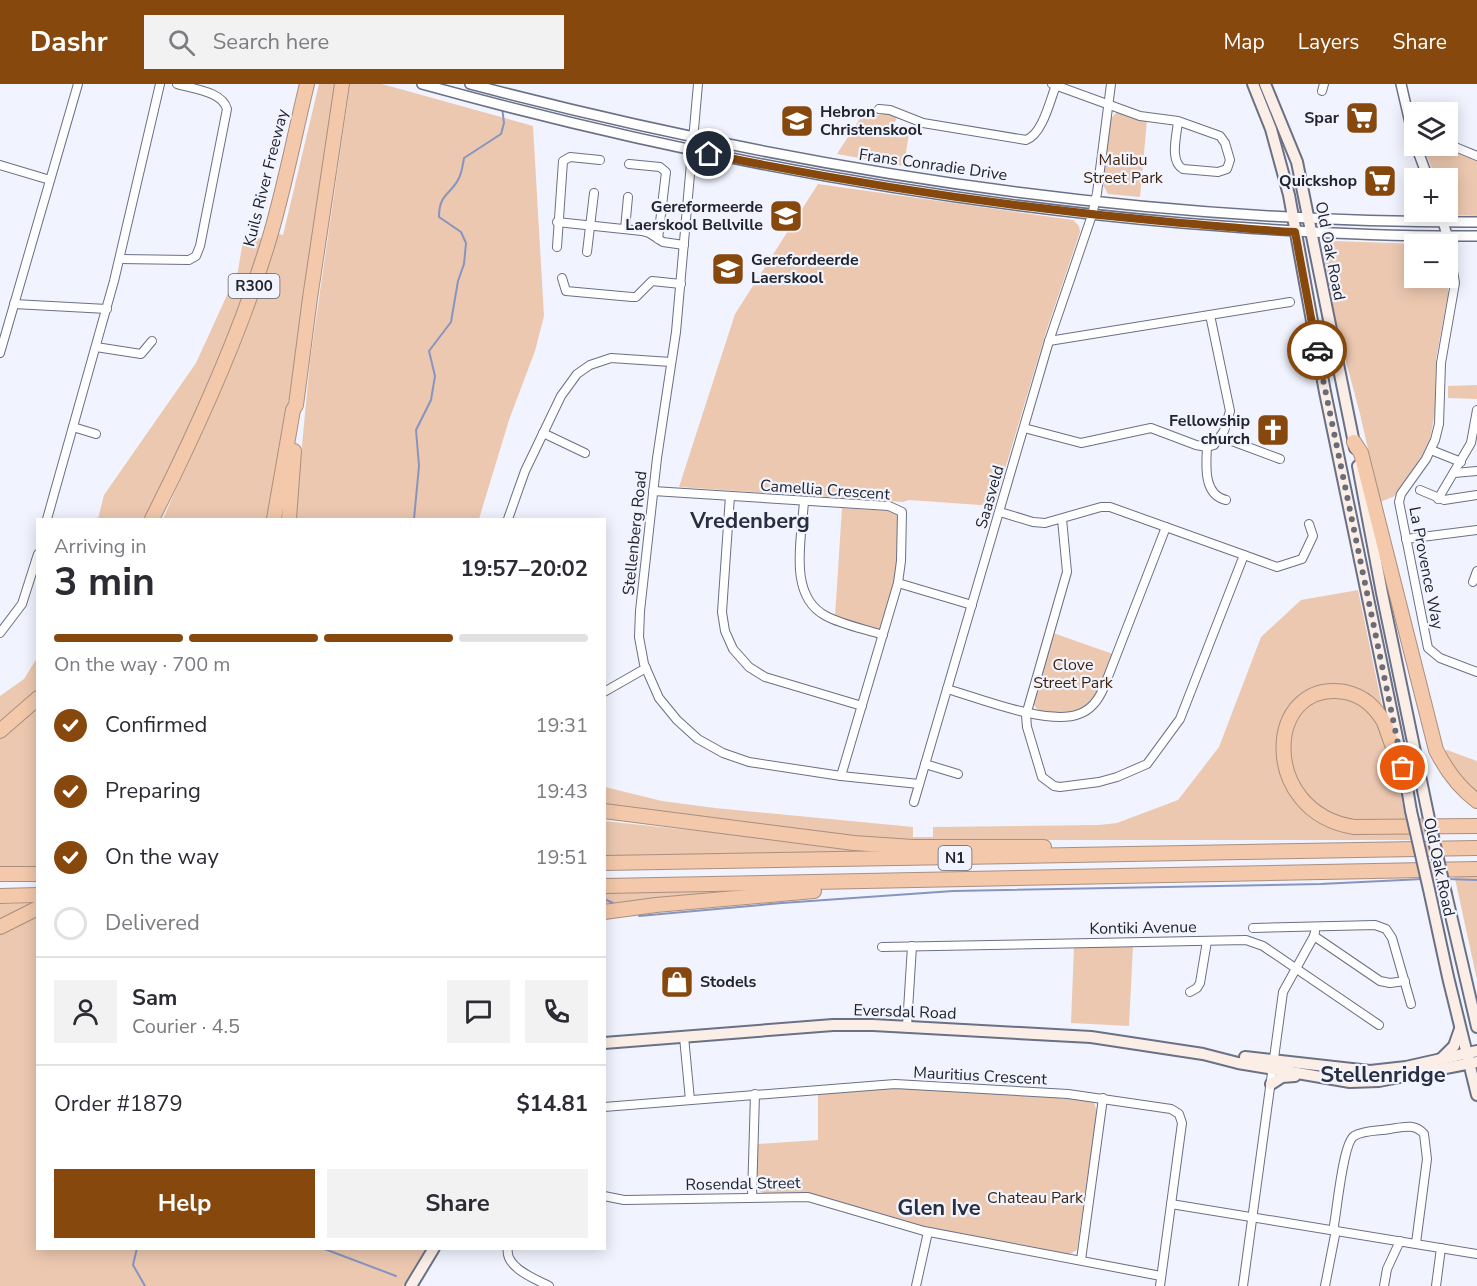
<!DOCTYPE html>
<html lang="en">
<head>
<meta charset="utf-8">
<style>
  body { margin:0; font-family:"Nunito Sans",sans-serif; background:#f2f2f3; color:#2b2b33; height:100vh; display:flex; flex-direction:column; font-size:22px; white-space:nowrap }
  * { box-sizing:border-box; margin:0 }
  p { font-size:20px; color:#7c7c81 }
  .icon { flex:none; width:33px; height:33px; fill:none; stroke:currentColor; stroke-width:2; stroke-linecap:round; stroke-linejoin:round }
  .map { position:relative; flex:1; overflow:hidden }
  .panel { position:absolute; left:36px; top:434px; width:570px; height:732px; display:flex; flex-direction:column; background:#fff; border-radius:0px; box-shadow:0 3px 15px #0003 }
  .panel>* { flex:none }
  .buttons { position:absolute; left:1404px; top:18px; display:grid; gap:12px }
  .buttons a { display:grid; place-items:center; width:54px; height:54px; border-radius:0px; background:#fff; box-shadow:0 3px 15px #0003; font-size:30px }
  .pin { position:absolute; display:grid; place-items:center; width:51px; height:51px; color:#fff; margin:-26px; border:3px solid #fff; border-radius:50%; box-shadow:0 2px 6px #0007 }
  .courier { position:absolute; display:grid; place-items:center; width:60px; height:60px; margin:-30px; border:4px solid #87480e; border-radius:50%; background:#fff; color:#222; box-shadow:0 2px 8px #0007 }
  .overview em { font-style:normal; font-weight:700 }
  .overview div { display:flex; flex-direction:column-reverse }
  .overview { display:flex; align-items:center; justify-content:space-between; height:102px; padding:0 18px }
  h1 { font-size:39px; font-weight:700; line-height:45px }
  .bar { display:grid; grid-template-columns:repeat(4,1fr); gap:9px 6px; align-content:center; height:72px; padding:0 18px }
  .bar i { height:8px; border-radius:4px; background:#e1e1e2 }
  .bar .current { background:#87480e }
  .bar p { grid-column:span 4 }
  .line { display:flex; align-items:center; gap:15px; padding:0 18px; border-top:2px solid #e1e1e2 }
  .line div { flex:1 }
  .round { display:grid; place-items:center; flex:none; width:63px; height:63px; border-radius:0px; background:#f2f2f3 }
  ol { padding:0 18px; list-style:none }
  li { display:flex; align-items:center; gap:18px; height:66px }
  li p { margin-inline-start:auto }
  li .icon { padding:6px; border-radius:50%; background:#87480e; color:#fff; stroke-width:4 }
  li:last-child { color:#7c7c81 }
  li i { width:33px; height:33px; border:3px solid #e1e1e2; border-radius:50% }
  .action { display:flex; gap:12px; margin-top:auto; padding:12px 18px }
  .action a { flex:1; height:69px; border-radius:0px; background:#87480e; color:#fff; font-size:24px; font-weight:700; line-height:69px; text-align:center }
  .action a+a { background:#f2f2f3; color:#2b2b33 }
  header { display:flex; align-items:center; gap:36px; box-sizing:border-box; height:84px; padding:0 30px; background:#87480e; color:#fff }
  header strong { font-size:28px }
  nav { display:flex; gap:33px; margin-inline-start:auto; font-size:21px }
  .search { width:420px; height:54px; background:#f2f2f3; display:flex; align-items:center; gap:15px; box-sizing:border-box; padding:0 21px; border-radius:0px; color:#7c7c81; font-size:22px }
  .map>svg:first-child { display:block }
  .green { fill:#ecc8b0 }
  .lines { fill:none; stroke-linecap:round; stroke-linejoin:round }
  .stream { stroke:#8894c0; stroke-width:2 }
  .minor-casing { stroke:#6a7086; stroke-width:10 }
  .tertiary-casing { stroke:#6a7086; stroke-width:12 }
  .secondary-casing { stroke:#6a7086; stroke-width:14 }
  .motorway-casing { stroke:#aa8f7f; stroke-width:16 }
  .minor { stroke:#fff; stroke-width:8 }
  .tertiary { stroke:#fff; stroke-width:9 }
  .secondary { stroke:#fbeee6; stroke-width:10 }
  .motorway { stroke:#f3c8ab; stroke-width:14 }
  .secondary-bridge-casing { stroke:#6a7086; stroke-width:14; stroke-linecap:butt }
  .secondary-bridge { stroke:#fbeee6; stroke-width:10 }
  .done { stroke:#6a6d76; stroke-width:6; stroke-dasharray:0 10.8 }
  .route { stroke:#87480e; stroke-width:8 }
  .labels { text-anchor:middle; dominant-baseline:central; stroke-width:4.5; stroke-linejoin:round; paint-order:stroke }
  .shield { fill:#f1f4fe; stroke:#5f626c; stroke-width:1.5 }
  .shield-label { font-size:15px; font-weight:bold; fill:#21242d }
  .poi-label { font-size:16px; font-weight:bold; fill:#21242d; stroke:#f1f4fe; text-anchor:end }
  .park-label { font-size:16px; fill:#42240c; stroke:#f1f4fe }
  .street-label { font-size:16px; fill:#21242d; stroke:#f1f4fe }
  .district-label { font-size:22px; font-weight:bold; fill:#292e41; stroke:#f1f4fe }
</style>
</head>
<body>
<header>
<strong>Dashr</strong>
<div class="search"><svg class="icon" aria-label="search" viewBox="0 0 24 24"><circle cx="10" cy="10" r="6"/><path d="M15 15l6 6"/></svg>Search here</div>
<nav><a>Map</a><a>Layers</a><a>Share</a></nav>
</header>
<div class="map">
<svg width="1477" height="1202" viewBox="0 0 1477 1202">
  <rect width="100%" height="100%" fill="#f1f4fe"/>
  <g class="green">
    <path d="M319,0H337L319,106L321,111L270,435H163L230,279L275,149L283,151Z"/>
    <path d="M350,0H382L533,42L544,232L535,267L509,336L479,435H295L310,277Z"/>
    <path d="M868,22L874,32L888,29L897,33L894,41L909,49L904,82L837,70Z"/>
    <path d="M1120,28L1147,36L1140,113L1108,110L1102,99L1111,34L1116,29Z"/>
    <path d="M1427,62H1441L1477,76V132L1455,131L1448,127V94H1436L1425,68Z"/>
    <path d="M818,100L1073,136L1079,142L1080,148L1046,248L994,422L909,416L903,418L679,403L735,230Z"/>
    <path d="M244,149L262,155C231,252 189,343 147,435H98L104,411L196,279L238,187Z"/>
    <path d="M1334,157L1423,160H1414V194H1448V191V211L1436,275L1435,328L1430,355L1423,370L1395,412L1380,418L1360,330L1338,248L1323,168L1325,161Z"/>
    <path d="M1477,301V315L1448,314V302Z"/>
    <path d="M842,424L893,427L898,430L897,484L881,546L835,532Z"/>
    <path d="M1358,506L1410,756H882L605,723V703L662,717L715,724L913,743V753H933V743L1099,741L1117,739L1178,716L1219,663L1261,553L1301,516Z"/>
    <path d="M1053,549L1113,570C1101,601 1094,635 1052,629C1043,628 1036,628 1033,618Z"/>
    <path d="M37,574V608L0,642V612L24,595Z"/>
    <path d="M37,619V784H0V652Z"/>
    <path d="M1447,666L1477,677V711L1470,706L1442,669Z"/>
    <path d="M604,737L858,764V768L605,773Z"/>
    <path d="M1454,790H1477V896Z"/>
    <path d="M708,805V810L605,823V807Z"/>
    <path d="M37,819L0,838V820Z"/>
    <path d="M37,831L38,1164H426L403,1202H0V850Z"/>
    <path d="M1133,862L1129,942L1071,939L1074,863Z"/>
    <path d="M875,1004H904L1088,1016L1094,1018L1097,1028L1077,1166L1068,1171L925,1144L813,1110L764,1109L759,1107L756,1102L758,1060L818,1056V1009Z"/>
  </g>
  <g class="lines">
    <g class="stream">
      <path d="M414,435L419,382L416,346L431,316L435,292L429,267L451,238L458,197L464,180L466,159L461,148L439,133C439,109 451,111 459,94C462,88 463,80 464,74L501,50L504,39L502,23"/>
      <path d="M1447,795L1477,796"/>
      <path d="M604,815L613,819"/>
      <path d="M639,832L782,819L953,807L1321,800L1423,795"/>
      <path d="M137,1164L133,1181L145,1202"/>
      <path d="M322,1164L396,1192"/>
    </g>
    <defs>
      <g id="minor">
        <path d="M698,0L676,248L657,374L640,527L639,553L644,580L659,614L677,636L698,655L723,669L749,678L841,692L919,700"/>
        <path d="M1052,0L1140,32L1178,37L1220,52L1225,59L1230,76L1227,85L1218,88L1183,85C1169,77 1177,51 1178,37"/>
        <path d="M1322,7L1324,0"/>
        <path d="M879,25L890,26L923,39L1026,56C1042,51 1050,17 1056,1"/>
        <path d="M1448,60L1477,72"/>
        <path d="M629,80L660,83L666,88L658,155"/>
        <path d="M0,81L50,96"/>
        <path d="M557,138L642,147L649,149L663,158L684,161"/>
        <path d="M625,145L628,113"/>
        <path d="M1447,151L1455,199L1441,279L1439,340L1435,356L1426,375L1401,410L1399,418L1428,564L1440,574L1477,588"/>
        <path d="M557,163L563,77L570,73L600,76"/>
        <path d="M587,168L594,109"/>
        <path d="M120,175L189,176L196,172L200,162L227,25C222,7 192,5 177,0"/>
        <path d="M562,194L566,207L632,213H636L652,197L681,200"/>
        <path d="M14,220L107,225"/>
        <path d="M1049,257L1290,218"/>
        <path d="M96,263L141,270L152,257"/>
        <path d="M0,269L78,0"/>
        <path d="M73,343L96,350"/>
        <path d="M1024,344L1081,359L1151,344L1196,361L1207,363L1214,361L1224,347L1230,327L1210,231"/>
        <path d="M543,349L585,369"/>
        <path d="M1221,353L1280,375"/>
        <path d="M1207,363C1206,381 1203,411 1226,416"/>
        <path d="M1431,366L1461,378"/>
        <path d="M1454,389L1477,387"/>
        <path d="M1420,406L1444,416L1477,411"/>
        <path d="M653,407L889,422L902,428L901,477L898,499L841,692"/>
        <path d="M730,412L722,528L725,547L733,565L749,583L765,593L862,622"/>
        <path d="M1438,415L1471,359L1477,326"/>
        <path d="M804,417C802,453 787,512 826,532C843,541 865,545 883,551"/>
        <path d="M1000,428L1033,438L1045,439L1101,423H1110L1244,471L1180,635L1147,680L1117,693L1099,698L1060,703L1054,702L1042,693L1027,643L1026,631L1067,488L1062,435"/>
        <path d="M47,435L114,197L160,0"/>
        <path d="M508,435L525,387L561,312L577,290L590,281L611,274L671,278"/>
        <path d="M1406,455L1477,446"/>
        <path d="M1244,471L1277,483L1302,475L1313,452L1309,440"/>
        <path d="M1473,498L1477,487"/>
        <path d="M898,499L972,521"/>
        <path d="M0,549L22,520L38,470"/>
        <path d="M947,605C979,614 1048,642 1079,630C1091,626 1099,615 1104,603L1166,443"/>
        <path d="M604,608L646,584"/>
        <path d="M925,680L958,690"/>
        <path d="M914,718L1049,257L1092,131L1097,109L1111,0"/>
        <path d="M1253,844L1375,841L1386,845L1392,854L1411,920"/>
        <path d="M1315,848L1314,852L1380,897L1390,899L1405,897"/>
        <path d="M882,863L1246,856L1263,862L1379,941"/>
        <path d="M1190,908L1197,904L1200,899L1207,857"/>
        <path d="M907,942L912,862"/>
        <path d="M684,953L690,1016"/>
        <path d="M604,1023L895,1000L1068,1010L1171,1025L1179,1030L1182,1039L1160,1202"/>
        <path d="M604,1112L624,1116L808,1113L924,1147L1161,1192"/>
        <path d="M752,1113L755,1010"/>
        <path d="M1171,1120L1477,1170"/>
        <path d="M508,1164C504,1183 535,1195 549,1202"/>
        <path d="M1081,1176L1103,1014"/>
        <path d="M916,1202L928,1148"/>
        <path d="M1243,1202L1283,908L1314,852"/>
        <path d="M1325,1202L1335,1151L1334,1141C1337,1126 1343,1059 1354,1052C1364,1046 1379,1047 1390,1045C1403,1043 1415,1039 1424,1050L1427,1075L1416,1159"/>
        <path d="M1384,1202L1387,1185L1400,1157"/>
        <path d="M1436,1202L1441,1164"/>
      </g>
      <g id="tertiary">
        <path d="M422,0C671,69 925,117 1182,139C1280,147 1378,153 1477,152"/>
        <path d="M470,0C798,86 1137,139 1477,138"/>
        <path d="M1401,0L1414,56"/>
        <path d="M1416,62L1428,94"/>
        <path d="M1440,128L1447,151"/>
      </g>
      <g id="secondary">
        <path d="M1253,0L1271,45L1289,111L1325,308L1400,668"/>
        <path d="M1265,0L1297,78L1355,364"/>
        <path d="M1358,382L1382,509L1429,735"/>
        <path d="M1406,698L1411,727"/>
        <path d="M1430,810L1448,893L1477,1011"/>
        <path d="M1446,810L1477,943"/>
        <path d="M604,959L833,941H873L1091,953L1203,970L1238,979L1350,998L1379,997L1477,978"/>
        <path d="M1245,973L1370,987L1406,983L1477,967"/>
        <path d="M1442,974L1454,962L1460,945"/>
        <path d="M1271,1000L1282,993L1295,992"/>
        <path d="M411,1202L434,1164"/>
      </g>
      <g id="motorway">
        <path d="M1354,358L1361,369L1436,666C1446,686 1458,703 1477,717"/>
        <path d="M152,435C197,346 239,254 268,159C284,107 294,53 307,0"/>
        <path d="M274,435L293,326L296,321L310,214L342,0"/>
        <path d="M289,435L294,367"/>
        <path d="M0,647L38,614"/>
        <path d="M1407,703L1384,638C1375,623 1364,612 1345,608C1265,594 1258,728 1354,743L1477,742"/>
        <path d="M604,727L854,759L913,763H1044"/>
        <path d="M604,779L1477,764"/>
        <path d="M0,790H38"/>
        <path d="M604,802L1477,785"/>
        <path d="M0,812L38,811"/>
        <path d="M604,828L656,821L814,807"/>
        <path d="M0,843L38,824"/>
      </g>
    </defs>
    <use href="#minor" class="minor-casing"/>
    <use href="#tertiary" class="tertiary-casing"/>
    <use href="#secondary" class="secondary-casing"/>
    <use href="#motorway" class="motorway-casing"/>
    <use href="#minor" class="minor"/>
    <use href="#tertiary" class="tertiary"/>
    <use href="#secondary" class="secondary"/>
    <use href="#motorway" class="motorway"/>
    <defs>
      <g id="secondary-bridge">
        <path d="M1411,727L1430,810"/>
        <path d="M1429,735L1446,810"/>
      </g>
    </defs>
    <use href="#secondary-bridge" class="secondary-bridge-casing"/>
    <use href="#secondary-bridge" class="secondary-bridge"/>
  </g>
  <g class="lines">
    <path class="done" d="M1317,266L1403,684"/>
    <path class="route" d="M709,70C865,102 1022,125 1181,139C1219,142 1257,146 1295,148L1317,266"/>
  </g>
  <defs>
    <symbol id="supermarket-square" viewBox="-11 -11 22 22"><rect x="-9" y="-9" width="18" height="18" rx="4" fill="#87480e" stroke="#f1f4fe"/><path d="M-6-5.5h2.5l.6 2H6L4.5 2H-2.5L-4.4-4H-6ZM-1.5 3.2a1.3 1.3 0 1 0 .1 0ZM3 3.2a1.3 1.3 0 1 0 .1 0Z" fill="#fff"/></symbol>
    <symbol id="school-square" viewBox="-11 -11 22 22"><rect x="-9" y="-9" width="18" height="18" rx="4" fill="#87480e" stroke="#f1f4fe"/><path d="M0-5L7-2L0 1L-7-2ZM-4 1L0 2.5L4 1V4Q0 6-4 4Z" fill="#fff"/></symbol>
    <symbol id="church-square" viewBox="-11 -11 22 22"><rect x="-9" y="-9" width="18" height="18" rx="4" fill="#87480e" stroke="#f1f4fe"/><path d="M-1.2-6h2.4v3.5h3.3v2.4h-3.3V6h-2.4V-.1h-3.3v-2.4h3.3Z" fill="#fff"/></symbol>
    <symbol id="shop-square" viewBox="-11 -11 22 22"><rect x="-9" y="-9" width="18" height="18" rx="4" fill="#87480e" stroke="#f1f4fe"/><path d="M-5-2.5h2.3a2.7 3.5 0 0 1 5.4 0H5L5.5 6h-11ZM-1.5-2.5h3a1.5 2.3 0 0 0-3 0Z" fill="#fff"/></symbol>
  </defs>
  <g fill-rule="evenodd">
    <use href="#supermarket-square" x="1343" y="15" width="38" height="38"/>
    <use href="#school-square" x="778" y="18" width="38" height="38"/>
    <use href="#supermarket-square" x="1361" y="78" width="38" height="38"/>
    <use href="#school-square" x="767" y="113" width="38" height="38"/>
    <use href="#school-square" x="709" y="166" width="38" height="38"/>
    <use href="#church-square" x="1254" y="327" width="38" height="38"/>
    <use href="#shop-square" x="658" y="879" width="38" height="38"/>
  </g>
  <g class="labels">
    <g class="shield">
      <rect x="228.5" y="190" width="51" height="24" rx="4.5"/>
      <rect x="938.5" y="762" width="33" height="24" rx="4.5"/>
    </g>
    <g class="shield-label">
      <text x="254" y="202">R300</text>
      <text x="955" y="774">N1</text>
    </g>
    <g class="poi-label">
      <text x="820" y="28" text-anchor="start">Hebron<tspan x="820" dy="18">Christenskool</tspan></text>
      <text x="1339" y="34">Spar</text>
      <text x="1357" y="97">Quickshop</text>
      <text x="763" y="123">Gereformeerde<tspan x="763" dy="18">Laerskool Bellville</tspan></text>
      <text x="751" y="176" text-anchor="start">Gerefordeerde<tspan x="751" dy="18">Laerskool</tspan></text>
      <text x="1250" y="337">Fellowship<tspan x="1250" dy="18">church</tspan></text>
      <text x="700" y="898" text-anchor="start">Stodels</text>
    </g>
    <g class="park-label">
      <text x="1123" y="76">Malibu<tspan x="1123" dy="18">Street Park</tspan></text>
      <text x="1073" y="581">Clove<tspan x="1073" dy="18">Street Park</tspan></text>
      <text x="1035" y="1114">Chateau Park</text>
    </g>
    <g class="street-label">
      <text transform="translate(933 81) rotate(8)">Frans Conradie Drive</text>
      <text transform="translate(266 94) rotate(-76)">Kuils River Freeway</text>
      <text transform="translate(1330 167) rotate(79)">Old Oak Road</text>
      <text transform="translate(825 406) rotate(4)">Camellia Crescent</text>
      <text transform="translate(990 413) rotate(-74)">Saasveld</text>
      <text transform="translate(635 449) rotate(-84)">Stellenberg Road</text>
      <text transform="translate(1426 484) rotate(79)">La Provence Way</text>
      <text transform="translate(1439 783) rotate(78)">Old Oak Road</text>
      <text transform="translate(1143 844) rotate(-1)">Kontiki Avenue</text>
      <text transform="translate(905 928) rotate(2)">Eversdal Road</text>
      <text transform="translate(980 992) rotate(3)">Mauritius Crescent</text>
      <text transform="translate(743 1100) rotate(-1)">Rosendal Street</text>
    </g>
    <g class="district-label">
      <text x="750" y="437">Vredenberg</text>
      <text x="1383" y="991">Stellenridge</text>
      <text x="939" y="1124">Glen Ive</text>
    </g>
  </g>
</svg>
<div class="buttons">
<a><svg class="icon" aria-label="layers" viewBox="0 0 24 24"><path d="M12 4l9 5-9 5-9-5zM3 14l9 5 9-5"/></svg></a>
<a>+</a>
<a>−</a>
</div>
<div class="pin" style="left:1403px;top:684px;background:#ea580c"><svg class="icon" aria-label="bag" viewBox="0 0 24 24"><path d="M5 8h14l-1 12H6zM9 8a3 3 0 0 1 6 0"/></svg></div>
<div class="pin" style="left:709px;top:70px;background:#1f2937"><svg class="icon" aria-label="home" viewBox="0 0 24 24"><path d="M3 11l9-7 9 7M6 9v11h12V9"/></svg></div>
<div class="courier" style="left:1317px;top:266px"><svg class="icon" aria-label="car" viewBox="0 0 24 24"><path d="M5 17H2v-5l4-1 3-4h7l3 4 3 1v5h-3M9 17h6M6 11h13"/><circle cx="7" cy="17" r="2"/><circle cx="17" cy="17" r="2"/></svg></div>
<section class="panel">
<div class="overview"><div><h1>3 min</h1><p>Arriving in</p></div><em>19:57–20:02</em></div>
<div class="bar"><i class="current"></i><i class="current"></i><i class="current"></i><i></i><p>On the way · 700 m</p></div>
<ol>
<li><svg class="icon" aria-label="check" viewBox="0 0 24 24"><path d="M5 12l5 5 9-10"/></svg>Confirmed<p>19:31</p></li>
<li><svg class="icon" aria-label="check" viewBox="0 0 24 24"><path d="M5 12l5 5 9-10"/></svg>Preparing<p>19:43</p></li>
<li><svg class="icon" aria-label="check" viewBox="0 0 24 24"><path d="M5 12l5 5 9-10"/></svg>On the way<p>19:51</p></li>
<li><i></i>Delivered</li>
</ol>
<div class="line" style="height:108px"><a class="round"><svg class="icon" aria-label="person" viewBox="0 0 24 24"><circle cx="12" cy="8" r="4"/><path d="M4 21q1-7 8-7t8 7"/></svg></a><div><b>Sam</b><p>Courier · 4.5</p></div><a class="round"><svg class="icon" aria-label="chat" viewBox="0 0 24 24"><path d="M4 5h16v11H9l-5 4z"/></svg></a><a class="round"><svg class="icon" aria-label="phone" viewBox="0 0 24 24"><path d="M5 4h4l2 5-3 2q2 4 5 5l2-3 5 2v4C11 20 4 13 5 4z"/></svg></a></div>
<div class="line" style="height:78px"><div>Order #1879</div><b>$14.81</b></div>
<div class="action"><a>Help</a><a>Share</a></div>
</section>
</div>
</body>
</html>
